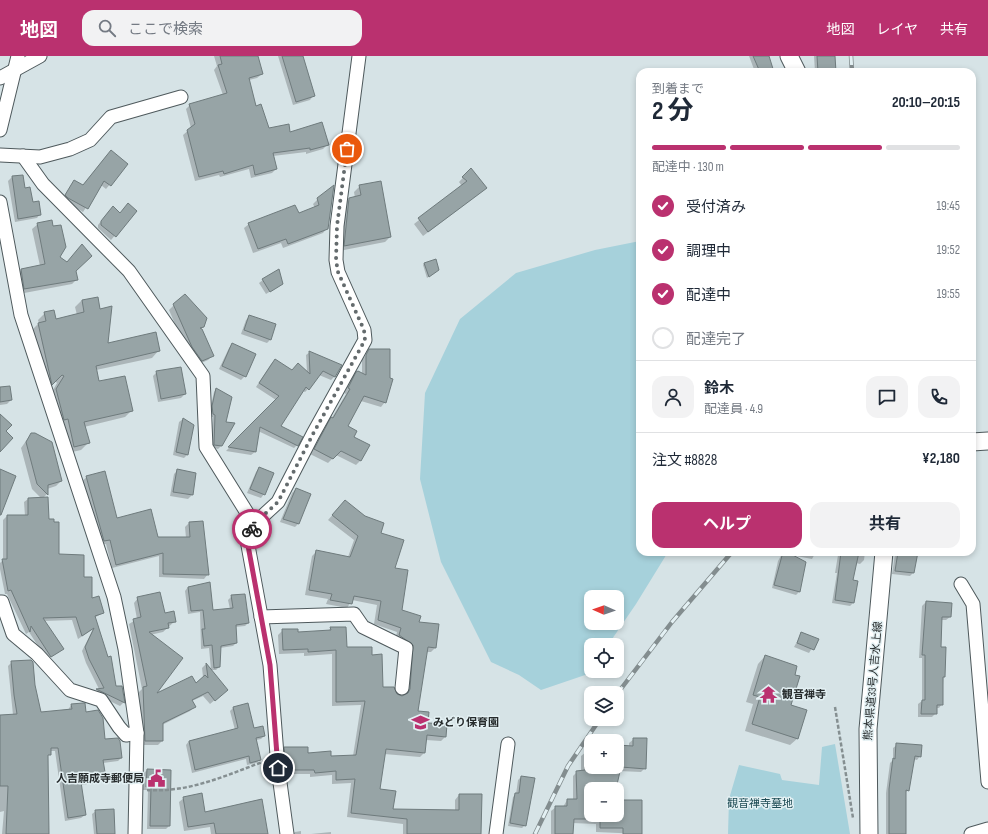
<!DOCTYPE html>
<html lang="ja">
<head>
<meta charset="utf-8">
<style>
  body { margin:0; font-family:"Sofia Sans Condensed","Noto Sans JP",sans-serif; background:#f2f2f3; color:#1f2937; height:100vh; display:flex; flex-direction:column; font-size:15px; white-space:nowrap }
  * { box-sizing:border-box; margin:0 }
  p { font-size:13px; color:#747a83 }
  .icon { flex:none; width:22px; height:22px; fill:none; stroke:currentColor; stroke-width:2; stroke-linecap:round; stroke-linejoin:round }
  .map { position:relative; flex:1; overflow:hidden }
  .panel { position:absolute; left:636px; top:12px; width:340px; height:488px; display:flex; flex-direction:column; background:#fff; border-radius:12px; box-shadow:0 2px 6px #0003 }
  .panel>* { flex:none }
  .needle { width:26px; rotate:272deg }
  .controls { position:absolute; left:584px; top:534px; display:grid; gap:8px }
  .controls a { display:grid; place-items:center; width:40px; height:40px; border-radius:8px; background:#fff; box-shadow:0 2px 6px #0003; font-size:20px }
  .pin { position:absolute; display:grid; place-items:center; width:34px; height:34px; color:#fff; margin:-17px; border:2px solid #fff; border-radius:50%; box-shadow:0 1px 4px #0007 }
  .courier { position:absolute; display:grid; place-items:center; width:40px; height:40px; margin:-20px; border:3px solid #ba316f; border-radius:50%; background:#fff; color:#222; box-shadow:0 1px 5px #0007 }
  .overview em { font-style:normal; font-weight:700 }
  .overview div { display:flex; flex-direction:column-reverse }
  .overview { display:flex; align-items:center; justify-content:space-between; height:68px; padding:0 16px }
  h1 { font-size:26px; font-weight:700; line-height:30px }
  .bar { display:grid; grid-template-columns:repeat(4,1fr); gap:6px 4px; align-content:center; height:48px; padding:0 16px }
  .bar i { height:5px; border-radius:3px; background:#e0e1e3 }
  .bar .on { background:#ba316f }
  .bar p { grid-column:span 4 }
  .line { display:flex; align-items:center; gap:10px; padding:0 16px; border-top:1px solid #e0e1e3 }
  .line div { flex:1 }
  .round { display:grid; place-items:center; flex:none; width:42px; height:42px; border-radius:12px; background:#f2f2f3 }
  ol { padding:0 16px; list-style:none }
  li { display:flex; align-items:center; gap:12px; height:44px }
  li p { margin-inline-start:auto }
  li .icon { padding:4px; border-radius:50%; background:#ba316f; color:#fff; stroke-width:4 }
  li:last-child { color:#747a83 }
  li i { width:22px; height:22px; border:2px solid #e0e1e3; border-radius:50% }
  .cta { display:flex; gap:8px; margin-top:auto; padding:8px 16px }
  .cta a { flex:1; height:46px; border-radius:12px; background:#ba316f; color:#fff; font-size:16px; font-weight:700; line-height:46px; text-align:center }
  .cta a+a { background:#f2f2f3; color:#1f2937 }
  header { display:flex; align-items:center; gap:24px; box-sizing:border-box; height:56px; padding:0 20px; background:#ba316f; color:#fff }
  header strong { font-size:19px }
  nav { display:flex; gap:22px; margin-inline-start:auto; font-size:14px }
  .search { width:280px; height:36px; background:#f2f2f3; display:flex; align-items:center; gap:10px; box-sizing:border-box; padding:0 14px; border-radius:12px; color:#747a83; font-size:15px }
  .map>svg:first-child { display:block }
  .green { fill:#a6d1db; fill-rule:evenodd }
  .shadow { fill:#0003 }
  .building { fill:#97a4a6; stroke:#6f7b7d }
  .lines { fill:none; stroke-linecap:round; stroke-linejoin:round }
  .minor-casing { stroke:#4e595c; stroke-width:15 }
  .major-casing { stroke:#4e595c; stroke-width:19 }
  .path { stroke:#858f91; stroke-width:2.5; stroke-dasharray:4 2; stroke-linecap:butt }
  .minor { stroke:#fff; stroke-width:13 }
  .major { stroke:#fff; stroke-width:17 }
  .rail-casing { stroke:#838d8f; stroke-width:4.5 }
  .rail { stroke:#e3f0f3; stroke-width:3; stroke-dasharray:9; stroke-linecap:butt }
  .done { stroke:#646b6d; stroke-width:4; stroke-dasharray:0 7.2 }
  .route { stroke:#ba316f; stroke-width:5 }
  .labels { text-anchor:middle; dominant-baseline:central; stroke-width:3; stroke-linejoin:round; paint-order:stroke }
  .street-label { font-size:11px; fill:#262b2c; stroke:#e3f0f3 }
  .poi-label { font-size:11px; font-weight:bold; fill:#262b2c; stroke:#e3f0f3; text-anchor:start }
  .park-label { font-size:11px; fill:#1c4a53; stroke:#e3f0f3 }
</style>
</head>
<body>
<header>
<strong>地図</strong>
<div class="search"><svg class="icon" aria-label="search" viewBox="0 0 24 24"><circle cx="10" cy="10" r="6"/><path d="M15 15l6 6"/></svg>ここで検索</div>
<nav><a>地図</a><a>レイヤ</a><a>共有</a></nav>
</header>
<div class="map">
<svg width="988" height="778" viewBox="0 0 988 778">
  <rect width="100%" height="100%" fill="#d6e3e6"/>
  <g class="green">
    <path d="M640,185V496H668L636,548L608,589H591V613L588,618L541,634L519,619L491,606L441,506L420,423L425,337L460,263L516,217L595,194ZM591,541H617V567H591Z"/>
    <path d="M835,688L850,778H728L729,743L739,709L780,718L782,724L819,729L822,691Z"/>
  </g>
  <g class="shadow">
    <path d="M214,0H256L262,18L257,22L249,24L256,51L268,73L328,88L323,93L306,98V96L273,100L276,113L272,117L251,122L249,113L220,121L219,119L195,125L183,79L191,72L186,53L190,49L223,39L214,14L217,10Z"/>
    <path d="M278,0H302L313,40L310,44L293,49Z"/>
    <path d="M749,0H768L774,16H755Z"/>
    <path d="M814,0H834L836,16H815Z"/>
    <path d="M107,99L127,108L106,133L101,129L83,156L62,143L75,125L82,130Z"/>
    <path d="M471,113L481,136L423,180L414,168L462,130L459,126Z"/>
    <path d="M22,120L24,133L40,158L37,162L15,166L8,125L12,121Z"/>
    <path d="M360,130L390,181L385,186L339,195L344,148L350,143L355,142L354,136Z"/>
    <path d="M318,143L327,172L323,177L283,192L281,187L253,197L244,172L249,168L298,158L315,152L313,148Z"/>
    <path d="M109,155L120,158L136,155L111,184L98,172V169Z"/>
    <path d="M38,168L59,201L67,206L82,189L75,215L77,223L72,228L19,238L16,219L21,214L40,210L32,173Z"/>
    <path d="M424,207L437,215L427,222L423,209Z"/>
    <path d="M263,224L282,228L266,238L259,227Z"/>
    <path d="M82,244L107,288L159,294L152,302L96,314L98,326L132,354L125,361L84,371L88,387L81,394L68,397L49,341L57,327L55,325L45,334L31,275L39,267L38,264L45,257L55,264L77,259L75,251Z"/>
    <path d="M174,249L203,270L200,273L213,299L208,304L197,309L187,296L169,254Z"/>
    <path d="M250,260L270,284L267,287L241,278L246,264Z"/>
    <path d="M232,288L245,320L241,324L219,313L229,292Z"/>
    <path d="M370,294L385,346L381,351L361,345L347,370L352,381L368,390L360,405L356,409L336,399L328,407L310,398L346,338L344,337L353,320L358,316L362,318V304Z"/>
    <path d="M310,296L335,320L331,324L319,319L308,333L305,336L303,335L279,371L297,389L294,392L258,375L255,396L251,399L226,395L276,344L256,331L271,308L275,304L291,315L307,316L306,299Z"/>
    <path d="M157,316L185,338L181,342L158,346L153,320Z"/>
    <path d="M0,332L11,344L7,348L0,349Z"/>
    <path d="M216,333L221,390L218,393L211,391L213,361H210V354L214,336Z"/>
    <path d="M183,363L188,398L184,402L173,399L179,366Z"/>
    <path d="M31,378L61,425L56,430L47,433V438L43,442L48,464L58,499L83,522L91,543L103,557L94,562L116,631H121L124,646L120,650L93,637L99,633L86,607L82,595L93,573L78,583L72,564L44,565L62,593L47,604L29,576L26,578L7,538H5L0,513V507L3,504V464L7,460H25L24,446L28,443L41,442L32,433L21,392Z"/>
    <path d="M259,412L264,438L261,442L247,437L256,416Z"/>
    <path d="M177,415L195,418L192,439L188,443L170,440L174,418Z"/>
    <path d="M87,421L116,463L157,482H186L185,471L189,467L208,518L204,523L159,521V500L112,512L106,488L100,489L82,425Z"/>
    <path d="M296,433L310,439L298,468L295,471L280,466L292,437Z"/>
    <path d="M345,445L379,478L394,513L401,554L418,566L435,592L431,596H426L417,655L427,668L446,680L441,685L426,684L424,697L420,701L384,698L379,734L392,754L455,755V744L459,739L480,778H403V768L347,761L351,727L332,728V719L310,721V718H282L280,696L285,692L331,701L353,700L361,649L332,650V598L304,600V597L279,598L278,579L283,574L297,577L328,575L331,572L346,592L371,600L382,632L402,641L406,638L409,593L395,584L397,576L374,568L377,549L352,544L347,552L326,548L328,543L305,539L312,500L317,495L348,501L354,484L328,464Z"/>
    <path d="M783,496L804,506L799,536L796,539L772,532L778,505Z"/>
    <path d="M797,496H816L812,503L796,500Z"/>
    <path d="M841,496H865L864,504L860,508L856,507L852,525L853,547L850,550L832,547L837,517H835L838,499Z"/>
    <path d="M897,496H910L913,517L910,520L892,518L895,498Z"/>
    <path d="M188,531L212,555L230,553L228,544L232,540L248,567L245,570L235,571L236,587L233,590L220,592L219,611L216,614H211L222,638L210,648L203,640L192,645L194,651L190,655L162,669V685L158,689H141L139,636L142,633L129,568L137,563L134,547L138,542L175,565L163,576L150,579L153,640L195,628L203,621L202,612L206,608L211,614L209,592L201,593L200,556L188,558L185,535Z"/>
    <path d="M926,546L950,561L946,564H941L940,592H945L942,648L939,652H936V657L932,661H918V648L922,645V602H919L922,550Z"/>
    <path d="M802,577L817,584L809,597L794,591Z"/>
    <path d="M765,600L790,650L798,682L790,689L745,675L753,648L746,646L758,608Z"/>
    <path d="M12,606L34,629L40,657L68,654L71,649L85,657L105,684L121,702L118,705L103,707L105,722L101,726L81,729L85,759L81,762L65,765L55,695H50L47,701L49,778H2L4,755L0,756V660L13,659L8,610Z"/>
    <path d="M233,652L254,673L264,680L261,683L256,684L260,704L256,707L247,709L246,703L192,717L186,689L189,685L235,674L230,655Z"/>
    <path d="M634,683L645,712L641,716L619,715L615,733H591V759H617V745H641V778L596,776V768L572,767V778H551V755L556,751H563L567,744H573V720L577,716H581V700L586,696H591V711H617V691H629V687Z"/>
    <path d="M897,689L920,700L917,704L913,703L908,734L905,737V778H886V737L890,707L893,704V692Z"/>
    <path d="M147,714L169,770L166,773H147L148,734H143L144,717Z"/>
    <path d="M521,721L525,769L522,772L508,770L513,741L516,738L518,724Z"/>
    <path d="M184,742L204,757L267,778H211L210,771L184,775L179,746Z"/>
    <path d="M96,755L114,778H94L92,758Z"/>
    <path d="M301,775V778H293L295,776Z"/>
    <path d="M331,776V778H311Z"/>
  </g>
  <g class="building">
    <path d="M220,0H258L263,18L249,22L256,50L261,48L269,72L289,68L290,76L322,66L329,89L310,94V92L273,97L277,113L255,119L253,109L224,118L223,115L199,121L187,74L195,68L189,48L227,37L218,9L222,8Z"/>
    <path d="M282,0H303L315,40L296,46Z"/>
    <path d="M753,0H769L774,16H760Z"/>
    <path d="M817,0H835L836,16H818Z"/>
    <path d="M111,94L128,108L111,130L104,125L88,153L68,142L65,139L74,124L83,129Z"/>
    <path d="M471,112L487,132L428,176L418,162L467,125L462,121Z"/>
    <path d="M23,119L25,132L30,131L33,146L39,145L41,159L18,163L12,120Z"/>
    <path d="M381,125L391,181L344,190L349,142L361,139L359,129Z"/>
    <path d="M334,129L328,173L288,188L286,183L258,193L248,167L295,149L299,157L319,149L317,142Z"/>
    <path d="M128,147L137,155L116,181L101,169V165L113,150L120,157Z"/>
    <path d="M52,164L53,170L61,169L66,191L60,201L67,206L82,188L92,200L76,215L78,224L24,233L21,213L45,208L37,167Z"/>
    <path d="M436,203L439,214L429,221L424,207Z"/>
    <path d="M279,213L283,228L270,236L262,223Z"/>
    <path d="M185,238L207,262L204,271L200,272L202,273L214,300L202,305L192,291L173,248Z"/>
    <path d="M98,241L100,253L112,250L108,287L156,276L160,295L96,310L99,325L125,320L133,355L84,366L90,387L74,391L68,363L64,364L56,333L64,320L62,319L52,329L38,267L46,265L44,256L54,254L56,263L84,256L82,244Z"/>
    <path d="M249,259L276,268L271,284L244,274Z"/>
    <path d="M232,287L256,298L246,321L222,310Z"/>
    <path d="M369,293H390V322L393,323L386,347L364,340L348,370L357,375L354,381L370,389L361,405L341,395L333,403L314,393L331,361L333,362L350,333L348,332L356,316L358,315L366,319V299Z"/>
    <path d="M309,295L342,309L335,321L323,315L309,334L306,331L281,370L303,381L298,390L260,371L256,396L228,391L279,340L259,327L275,303L292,314L298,307L310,318Z"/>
    <path d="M181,311L186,338L161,343L156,315Z"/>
    <path d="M10,330L12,344L0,346V331Z"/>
    <path d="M216,332L232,341L226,366L235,367L222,390L214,389L215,359L213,358L212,350Z"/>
    <path d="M0,358L12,369L6,375L13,382L0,396Z"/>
    <path d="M183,362L194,369L188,399L176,396Z"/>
    <path d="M31,377H35L52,386L62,425L48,429V439L37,428L26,386Z"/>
    <path d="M259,411L274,417L265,439L250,433Z"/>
    <path d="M0,413L16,420L1,459H0Z"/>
    <path d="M177,413L196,417L193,439L173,436Z"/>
    <path d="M105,415L117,462L151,453L158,481H190L189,466L203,465L209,519L163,518V497L116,509L110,484L104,485L86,420Z"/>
    <path d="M296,432L311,438L299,468L283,463Z"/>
    <path d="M48,441L49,463H54V466H59V498L84,499V521H92V542L99,540L104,557L95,560L108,601L111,600L116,630H122L125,647L96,633L104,632L89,603L85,591L94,572L82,580L76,561L43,562L64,593L51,601L31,570L30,576L11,534L8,535L2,503H7V459H28V442Z"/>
    <path d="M345,444L365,460L384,467L381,477L404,484L395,512L408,514L402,554L421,560L419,566L439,568L436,592L428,591L418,655L429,656L428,667L447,668L446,681L427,679L425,697L386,693L380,733L396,735L393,753L459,754V738H482L481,778H407V763L351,757L355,723L336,724V715L315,717L314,714H286L284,691H308V697L331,695V700L356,699L365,645L336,646V594L308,596V593L283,594L282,573H298V576L331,574L330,571H346L347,591H372V599L382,598L383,631H394L397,638L402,640L408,637L410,633L413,589L399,579L401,572L378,564L381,545L354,540L352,548L330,544L332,538L309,534L316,494L350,501L358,480L332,459Z"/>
    <path d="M783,496H787L806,506L800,536L774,529Z"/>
    <path d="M841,496H859L853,524L858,525L854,547L835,544Z"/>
    <path d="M898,496H918L914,517L895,515Z"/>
    <path d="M210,526L213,554L233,552L231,539L245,538L249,567L236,569L237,587L221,590L220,611L214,612L212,589L204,590L202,573H205L203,554L191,555L188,531Z"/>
    <path d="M160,536L165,557L174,555L176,566L168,567L169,572L149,576L183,602L157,637L192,620L196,627L205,619L208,622L206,607L228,634L215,645L208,636L192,644L196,651L163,667V685H145L143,631L147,630L133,563L141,561L137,541Z"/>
    <path d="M926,545L952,547L951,561H942L941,591H946L945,621H943V649H937V658H921L922,644H925V599H922Z"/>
    <path d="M801,576L819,583L814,594L797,587Z"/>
    <path d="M765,599L797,610L795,619L800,620L791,649L807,654L798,683L752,668L760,641L753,639Z"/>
    <path d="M31,604L33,606L35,629L41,656L72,653L71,648L83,647H85L86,656L98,654L103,662L105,683L118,682L120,685L122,702L103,704L106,722L81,726L86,759L68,762L58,692H51V699H48L49,778H6L8,730H0V659L17,658L14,639L11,605Z"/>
    <path d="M248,647L254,672L263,670L265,680L256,682L261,704L250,707L249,700L195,714L189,685L238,672L233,651Z"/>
    <path d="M633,682H647L646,713L621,711L616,733H591V763H574L573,778H555V750H567V743H577L576,715L585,714V711H617V689L633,690Z"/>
    <path d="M896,687L922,689L921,701L915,700L909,735L906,734V778H889V733L893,702L895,703Z"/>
    <path d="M147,713L171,714L170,770H150L151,731H146Z"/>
    <path d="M521,720L535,722L526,770L510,767L515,737H519Z"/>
    <path d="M202,737L205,756L262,743L268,778H216L214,767L188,771L183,741Z"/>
    <path d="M621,744H642V778H623V772H600V759H617V754H620Z"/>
    <path d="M114,753L115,778H97L95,754Z"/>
  </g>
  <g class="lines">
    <defs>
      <g id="minor">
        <path d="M0,22L40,0"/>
        <path d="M0,74L18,0"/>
        <path d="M0,99L40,101L70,93L90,84L111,61L181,41"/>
        <path d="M23,100L43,128L129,215L203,320L206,391L254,468"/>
        <path d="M0,146L21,259L114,541L125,593L137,677L135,778"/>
        <path d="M961,528L973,548L988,726"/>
        <path d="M0,546H2L13,578L37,598L70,634L101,644L119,671L126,679L137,677"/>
        <path d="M261,561L354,558L363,571L406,592L402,632"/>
        <path d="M287,778L278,712L270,609L247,484L254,468L278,446L313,378L365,284L364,274L338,216L336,204L337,170L359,0"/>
        <path d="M496,778L508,688"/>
        <path d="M971,778L988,773"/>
      </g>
      <g id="major">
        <path d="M789,0L797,16"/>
        <path d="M972,386L988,385"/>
        <path d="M869,778L868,673L884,496"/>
      </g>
    </defs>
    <use href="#minor" class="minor-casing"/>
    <use href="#major" class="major-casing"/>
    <g class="path">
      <path d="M835,651L853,762"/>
      <path d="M147,734C189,737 227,719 265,705"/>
    </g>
    <use href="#minor" class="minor"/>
    <use href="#major" class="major"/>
    <defs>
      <g id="rail">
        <path d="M851,0L852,16"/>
        <path d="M617,638L672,566L732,496"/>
        <path d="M535,778L568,710L600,663"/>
      </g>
    </defs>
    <use href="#rail" class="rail-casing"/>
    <use href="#rail" class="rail"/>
  </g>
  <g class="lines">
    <path class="done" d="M252,473L254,468L278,446L313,378L365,284L364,274L338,216L336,204L337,170L347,93"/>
    <path class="route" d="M252,473L247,484L270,609L278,712"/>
  </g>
  <defs>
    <symbol id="temple-bare" viewBox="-9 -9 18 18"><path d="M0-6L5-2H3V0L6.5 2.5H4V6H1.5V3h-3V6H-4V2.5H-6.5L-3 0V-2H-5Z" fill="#ba316f" stroke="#e3f0f3" stroke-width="2.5" paint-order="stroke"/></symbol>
    <symbol id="school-bare" viewBox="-9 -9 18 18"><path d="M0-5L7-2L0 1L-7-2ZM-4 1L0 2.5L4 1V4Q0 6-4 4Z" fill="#ba316f" stroke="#e3f0f3" stroke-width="2.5" paint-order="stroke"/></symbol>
    <symbol id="civic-bare" viewBox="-9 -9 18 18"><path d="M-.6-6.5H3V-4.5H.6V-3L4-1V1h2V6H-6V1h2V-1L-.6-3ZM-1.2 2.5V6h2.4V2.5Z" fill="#ba316f" stroke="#e3f0f3" stroke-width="2.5" paint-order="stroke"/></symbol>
  </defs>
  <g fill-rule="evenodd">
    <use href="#temple-bare" x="756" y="626" width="25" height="25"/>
    <use href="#school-bare" x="408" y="654" width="25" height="25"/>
    <use href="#civic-bare" x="144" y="710" width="25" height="25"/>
  </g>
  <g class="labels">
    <g class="street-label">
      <text transform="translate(873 625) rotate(-85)">熊本県道33号人吉水上線</text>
    </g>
    <g class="poi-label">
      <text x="782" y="638">観音禅寺</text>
      <text x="433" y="666">みどり保育園</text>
      <text x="144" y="722" text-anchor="end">人吉願成寺郵便局</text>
    </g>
    <g class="park-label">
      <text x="760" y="747">観音禅寺墓地</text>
    </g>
  </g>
</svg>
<div class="controls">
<a><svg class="needle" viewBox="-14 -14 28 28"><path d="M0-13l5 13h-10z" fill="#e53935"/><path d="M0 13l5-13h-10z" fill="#747a83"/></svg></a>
<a><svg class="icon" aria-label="locate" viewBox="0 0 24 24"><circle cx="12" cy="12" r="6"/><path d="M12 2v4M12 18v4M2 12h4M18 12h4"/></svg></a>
<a><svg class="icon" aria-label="layers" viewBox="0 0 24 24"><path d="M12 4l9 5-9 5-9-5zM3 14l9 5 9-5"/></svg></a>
<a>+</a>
<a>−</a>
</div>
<div class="pin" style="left:347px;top:93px;background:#ea580c"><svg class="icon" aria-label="bag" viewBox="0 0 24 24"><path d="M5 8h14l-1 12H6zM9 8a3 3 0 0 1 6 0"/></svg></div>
<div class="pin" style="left:278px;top:712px;background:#1f2937"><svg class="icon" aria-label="home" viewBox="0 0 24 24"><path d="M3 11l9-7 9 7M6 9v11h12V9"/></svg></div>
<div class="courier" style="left:252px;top:473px"><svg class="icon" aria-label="bike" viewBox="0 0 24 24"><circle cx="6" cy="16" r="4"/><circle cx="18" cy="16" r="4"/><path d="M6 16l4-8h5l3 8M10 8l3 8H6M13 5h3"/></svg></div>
<section class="panel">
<div class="overview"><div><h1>2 分</h1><p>到着まで</p></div><em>20:10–20:15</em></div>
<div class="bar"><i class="on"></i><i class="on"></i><i class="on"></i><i></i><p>配達中 · 130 m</p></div>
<ol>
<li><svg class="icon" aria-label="check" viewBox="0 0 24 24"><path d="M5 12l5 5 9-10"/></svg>受付済み<p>19:45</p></li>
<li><svg class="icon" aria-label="check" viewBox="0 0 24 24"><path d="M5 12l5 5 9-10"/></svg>調理中<p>19:52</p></li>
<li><svg class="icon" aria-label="check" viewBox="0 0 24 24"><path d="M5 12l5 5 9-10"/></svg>配達中<p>19:55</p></li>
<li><i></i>配達完了</li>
</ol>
<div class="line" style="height:72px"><a class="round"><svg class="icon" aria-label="person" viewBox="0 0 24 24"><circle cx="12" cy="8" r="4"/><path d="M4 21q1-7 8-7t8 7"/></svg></a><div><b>鈴木</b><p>配達員 · 4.9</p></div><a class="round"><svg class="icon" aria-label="chat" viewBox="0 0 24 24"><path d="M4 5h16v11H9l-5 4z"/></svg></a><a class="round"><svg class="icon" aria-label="phone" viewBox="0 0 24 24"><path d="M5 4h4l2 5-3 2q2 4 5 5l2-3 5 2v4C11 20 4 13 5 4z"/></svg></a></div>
<div class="line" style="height:52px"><div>注文 #8828</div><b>¥2,180</b></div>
<div class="cta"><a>ヘルプ</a><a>共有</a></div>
</section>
</div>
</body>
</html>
